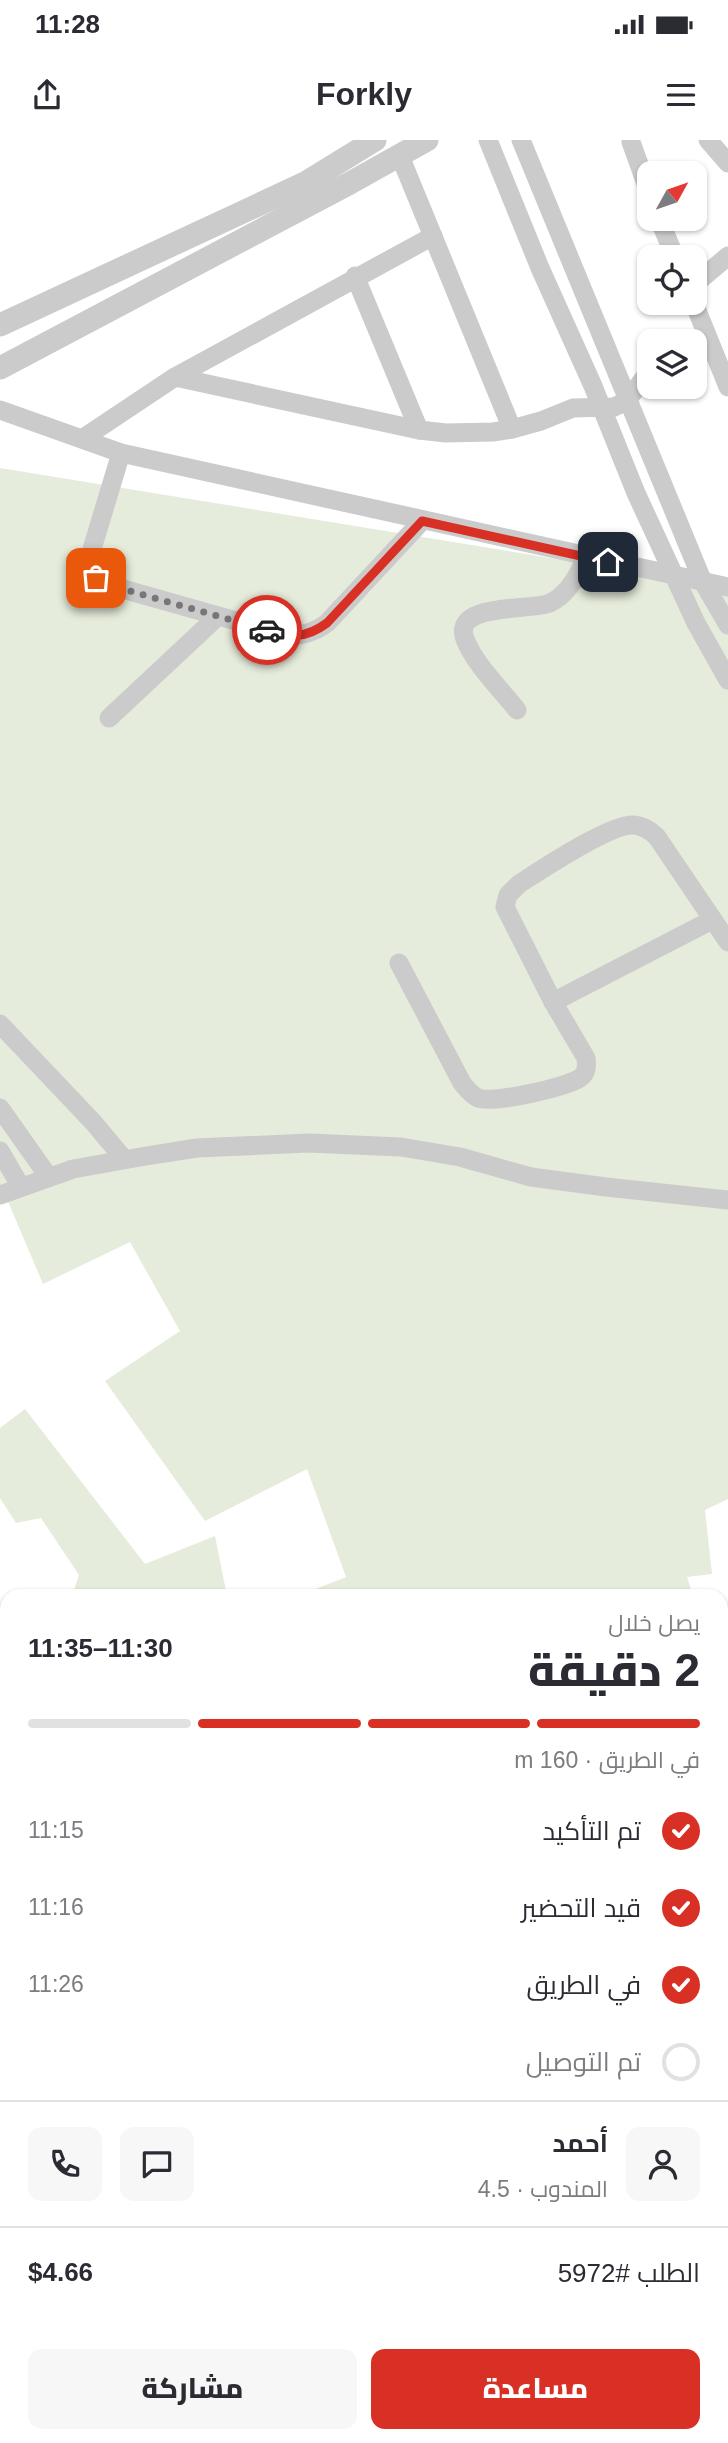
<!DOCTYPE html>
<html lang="ar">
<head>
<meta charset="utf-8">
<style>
  body { margin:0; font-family:Arial,Cairo,sans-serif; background:#f7f7f7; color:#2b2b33; direction:rtl; height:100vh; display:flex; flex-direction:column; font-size:26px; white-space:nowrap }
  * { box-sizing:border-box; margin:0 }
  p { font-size:23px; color:#7c7c81 }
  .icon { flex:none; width:38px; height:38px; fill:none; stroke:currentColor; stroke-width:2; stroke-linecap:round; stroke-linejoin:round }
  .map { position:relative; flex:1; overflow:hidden; direction:ltr }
  .details { position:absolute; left:0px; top:1449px; width:728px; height:854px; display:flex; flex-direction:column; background:#fff; border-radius:21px 21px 0 0; box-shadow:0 2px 5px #0004; direction:rtl }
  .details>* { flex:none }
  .needle { width:46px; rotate:50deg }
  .buttons { position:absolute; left:637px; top:21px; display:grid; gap:14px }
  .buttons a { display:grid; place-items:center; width:70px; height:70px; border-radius:14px; background:#fff; box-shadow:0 2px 5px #0004; font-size:35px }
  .pin { position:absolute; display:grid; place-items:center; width:60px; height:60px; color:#fff; margin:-30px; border-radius:14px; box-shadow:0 4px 10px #0006 }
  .courier { position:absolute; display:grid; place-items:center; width:70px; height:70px; margin:-35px; border:5px solid #d93025; border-radius:50%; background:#fff; color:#222; box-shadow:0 2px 9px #0007 }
  .overview em { font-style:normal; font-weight:800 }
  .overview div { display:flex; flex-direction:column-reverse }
  .overview { display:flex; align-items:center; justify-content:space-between; height:119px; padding:0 28px }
  h1 { font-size:46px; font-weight:800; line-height:52px }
  .bar { display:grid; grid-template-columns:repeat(4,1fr); gap:10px 7px; align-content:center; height:84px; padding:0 28px }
  .bar i { height:9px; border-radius:5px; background:#e1e1e2 }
  .bar .active { background:#d93025 }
  .bar p { grid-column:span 4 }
  .line { display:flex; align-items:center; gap:18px; padding:0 28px; border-top:2px solid #e1e1e2 }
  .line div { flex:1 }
  .round { display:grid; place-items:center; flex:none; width:74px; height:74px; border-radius:14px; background:#f7f7f7 }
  ol { padding:0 28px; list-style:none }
  li { display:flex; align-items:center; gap:21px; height:77px }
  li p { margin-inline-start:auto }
  li .icon { padding:7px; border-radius:50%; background:#d93025; color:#fff; stroke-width:4 }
  li:last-child { color:#7c7c81 }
  li i { width:38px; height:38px; border:4px solid #e1e1e2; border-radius:50% }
  .button { display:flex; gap:14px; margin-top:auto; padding:14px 28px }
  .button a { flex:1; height:80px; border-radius:14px; background:#d93025; color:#fff; font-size:28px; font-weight:800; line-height:80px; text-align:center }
  .button a+a { background:#f7f7f7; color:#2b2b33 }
  .status { display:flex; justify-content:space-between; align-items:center; height:49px; padding:0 35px; background:#fff; direction:ltr }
  .status svg { height:19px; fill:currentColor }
  header { display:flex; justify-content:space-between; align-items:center; height:91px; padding:0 28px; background:#fff; font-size:32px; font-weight:800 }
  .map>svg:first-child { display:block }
  .grass { fill:#e6ecdb }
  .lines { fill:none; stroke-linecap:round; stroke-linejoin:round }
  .minor { stroke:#cbcbcb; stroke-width:19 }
  .tertiary { stroke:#cbcbcb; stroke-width:23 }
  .done { stroke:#777; stroke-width:7; stroke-dasharray:0 12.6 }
  .route { stroke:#d93025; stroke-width:9 }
</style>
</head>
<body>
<div class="status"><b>11:28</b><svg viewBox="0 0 49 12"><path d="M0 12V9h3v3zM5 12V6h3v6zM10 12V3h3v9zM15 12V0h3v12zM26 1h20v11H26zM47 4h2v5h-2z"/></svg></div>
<header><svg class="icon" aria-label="menu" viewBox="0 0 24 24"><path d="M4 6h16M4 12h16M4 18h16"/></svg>Forkly<svg class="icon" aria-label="share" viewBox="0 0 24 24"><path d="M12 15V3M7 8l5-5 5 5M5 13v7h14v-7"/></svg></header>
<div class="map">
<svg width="728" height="2303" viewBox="0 0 728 2303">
  <rect width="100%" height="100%" fill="#fff"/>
  <g class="grass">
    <path d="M0,328L728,447V1359L705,1370L712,1434L687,1437L693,1456H298L346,1437L307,1329L205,1381L105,1241L180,1191L130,1102L43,1144L4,1052L0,1053Z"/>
    <path d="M25,1269L145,1424L215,1396L227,1456H72L79,1435L41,1378L16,1383L0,1358V1288Z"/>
    <path d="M0,1512H7V2296H721V1608H728V2303H0Z"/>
  </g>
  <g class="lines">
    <g class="minor">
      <path d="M488,0L540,128L593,246L636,353L696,483L728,540"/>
      <path d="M521,0L703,442L728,485"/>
      <path d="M708,0L728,23"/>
      <path d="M631,2L649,52"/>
      <path d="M400,16L512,289"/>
      <path d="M659,79L675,117"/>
      <path d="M355,136L419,290"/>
      <path d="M695,144L728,116"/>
      <path d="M694,163L728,247"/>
      <path d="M175,237L419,290L446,293L493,292L512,289L541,281L573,268L614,267L627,261L649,231"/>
      <path d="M0,270L121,313L728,447"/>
      <path d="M82,299L175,237L433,96"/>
      <path d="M121,313L89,419C89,432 94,437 105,444L289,496C304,495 315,492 327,483L422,381"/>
      <path d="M517,570C500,548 475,525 465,499C451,462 533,471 550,463C567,455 579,434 586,417"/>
      <path d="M109,578L218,476"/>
      <path d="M399,823L462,943C467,949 471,955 478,958C493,964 567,947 580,938C587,933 587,926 586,918L553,862L505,767L508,755L519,744C541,730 611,683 634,685C644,686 651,691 657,697L728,802"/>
      <path d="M553,862L712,780"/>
      <path d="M0,884L93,982L124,1019"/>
      <path d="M0,968L48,1036"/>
      <path d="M0,1011L21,1047"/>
      <path d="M0,1055L73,1029L146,1016L197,1008L309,1003L401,1007L460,1017L531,1037L606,1047L728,1060"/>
      <path d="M0,1813L7,1822"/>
      <path d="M87,2303V2296"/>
    </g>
    <g class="tertiary">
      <path d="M0,185L305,43L375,0"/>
      <path d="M0,228L350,43L427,0"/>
    </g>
  </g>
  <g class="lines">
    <path class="done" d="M96,438L105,444L267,490"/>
    <path class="route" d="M267,490C292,497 305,499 327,483L422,381L608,422"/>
  </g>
</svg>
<div class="buttons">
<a><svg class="needle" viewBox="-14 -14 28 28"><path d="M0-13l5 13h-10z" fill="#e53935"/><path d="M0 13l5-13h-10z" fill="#7c7c81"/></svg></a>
<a><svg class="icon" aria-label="locate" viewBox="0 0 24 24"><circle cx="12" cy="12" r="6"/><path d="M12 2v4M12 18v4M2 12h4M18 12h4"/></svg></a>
<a><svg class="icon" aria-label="layers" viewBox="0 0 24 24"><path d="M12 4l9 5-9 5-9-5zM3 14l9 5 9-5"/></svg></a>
</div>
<div class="pin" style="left:96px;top:438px;background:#ea580c"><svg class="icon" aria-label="bag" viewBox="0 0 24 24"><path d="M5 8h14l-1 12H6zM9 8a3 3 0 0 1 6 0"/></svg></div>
<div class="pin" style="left:608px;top:422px;background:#1f2937"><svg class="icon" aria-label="home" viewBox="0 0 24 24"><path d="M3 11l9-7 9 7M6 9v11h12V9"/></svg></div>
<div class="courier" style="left:267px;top:490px"><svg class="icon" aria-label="car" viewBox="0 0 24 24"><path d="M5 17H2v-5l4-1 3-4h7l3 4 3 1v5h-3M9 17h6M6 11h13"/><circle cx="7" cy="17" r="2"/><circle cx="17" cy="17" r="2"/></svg></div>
<section class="details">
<div class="overview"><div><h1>2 دقيقة</h1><p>يصل خلال</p></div><em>11:30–11:35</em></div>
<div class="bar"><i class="active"></i><i class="active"></i><i class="active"></i><i></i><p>في الطريق · 160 m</p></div>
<ol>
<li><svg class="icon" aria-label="check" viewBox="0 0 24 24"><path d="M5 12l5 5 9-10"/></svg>تم التأكيد<p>11:15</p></li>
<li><svg class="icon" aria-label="check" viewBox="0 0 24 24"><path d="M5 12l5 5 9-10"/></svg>قيد التحضير<p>11:16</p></li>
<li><svg class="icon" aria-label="check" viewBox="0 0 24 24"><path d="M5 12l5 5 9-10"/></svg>في الطريق<p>11:26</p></li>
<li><i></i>تم التوصيل</li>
</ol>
<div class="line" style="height:126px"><a class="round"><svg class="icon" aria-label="person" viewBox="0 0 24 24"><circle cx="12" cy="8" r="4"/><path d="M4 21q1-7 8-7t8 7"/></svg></a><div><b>أحمد</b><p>المندوب · 4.5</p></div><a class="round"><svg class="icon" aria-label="chat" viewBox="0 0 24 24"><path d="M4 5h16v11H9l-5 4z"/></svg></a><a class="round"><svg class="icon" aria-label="phone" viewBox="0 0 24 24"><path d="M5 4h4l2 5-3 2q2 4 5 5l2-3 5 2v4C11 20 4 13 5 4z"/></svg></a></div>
<div class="line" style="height:91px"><div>الطلب #5972</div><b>$4.66</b></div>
<div class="button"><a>مساعدة</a><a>مشاركة</a></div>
</section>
</div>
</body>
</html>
